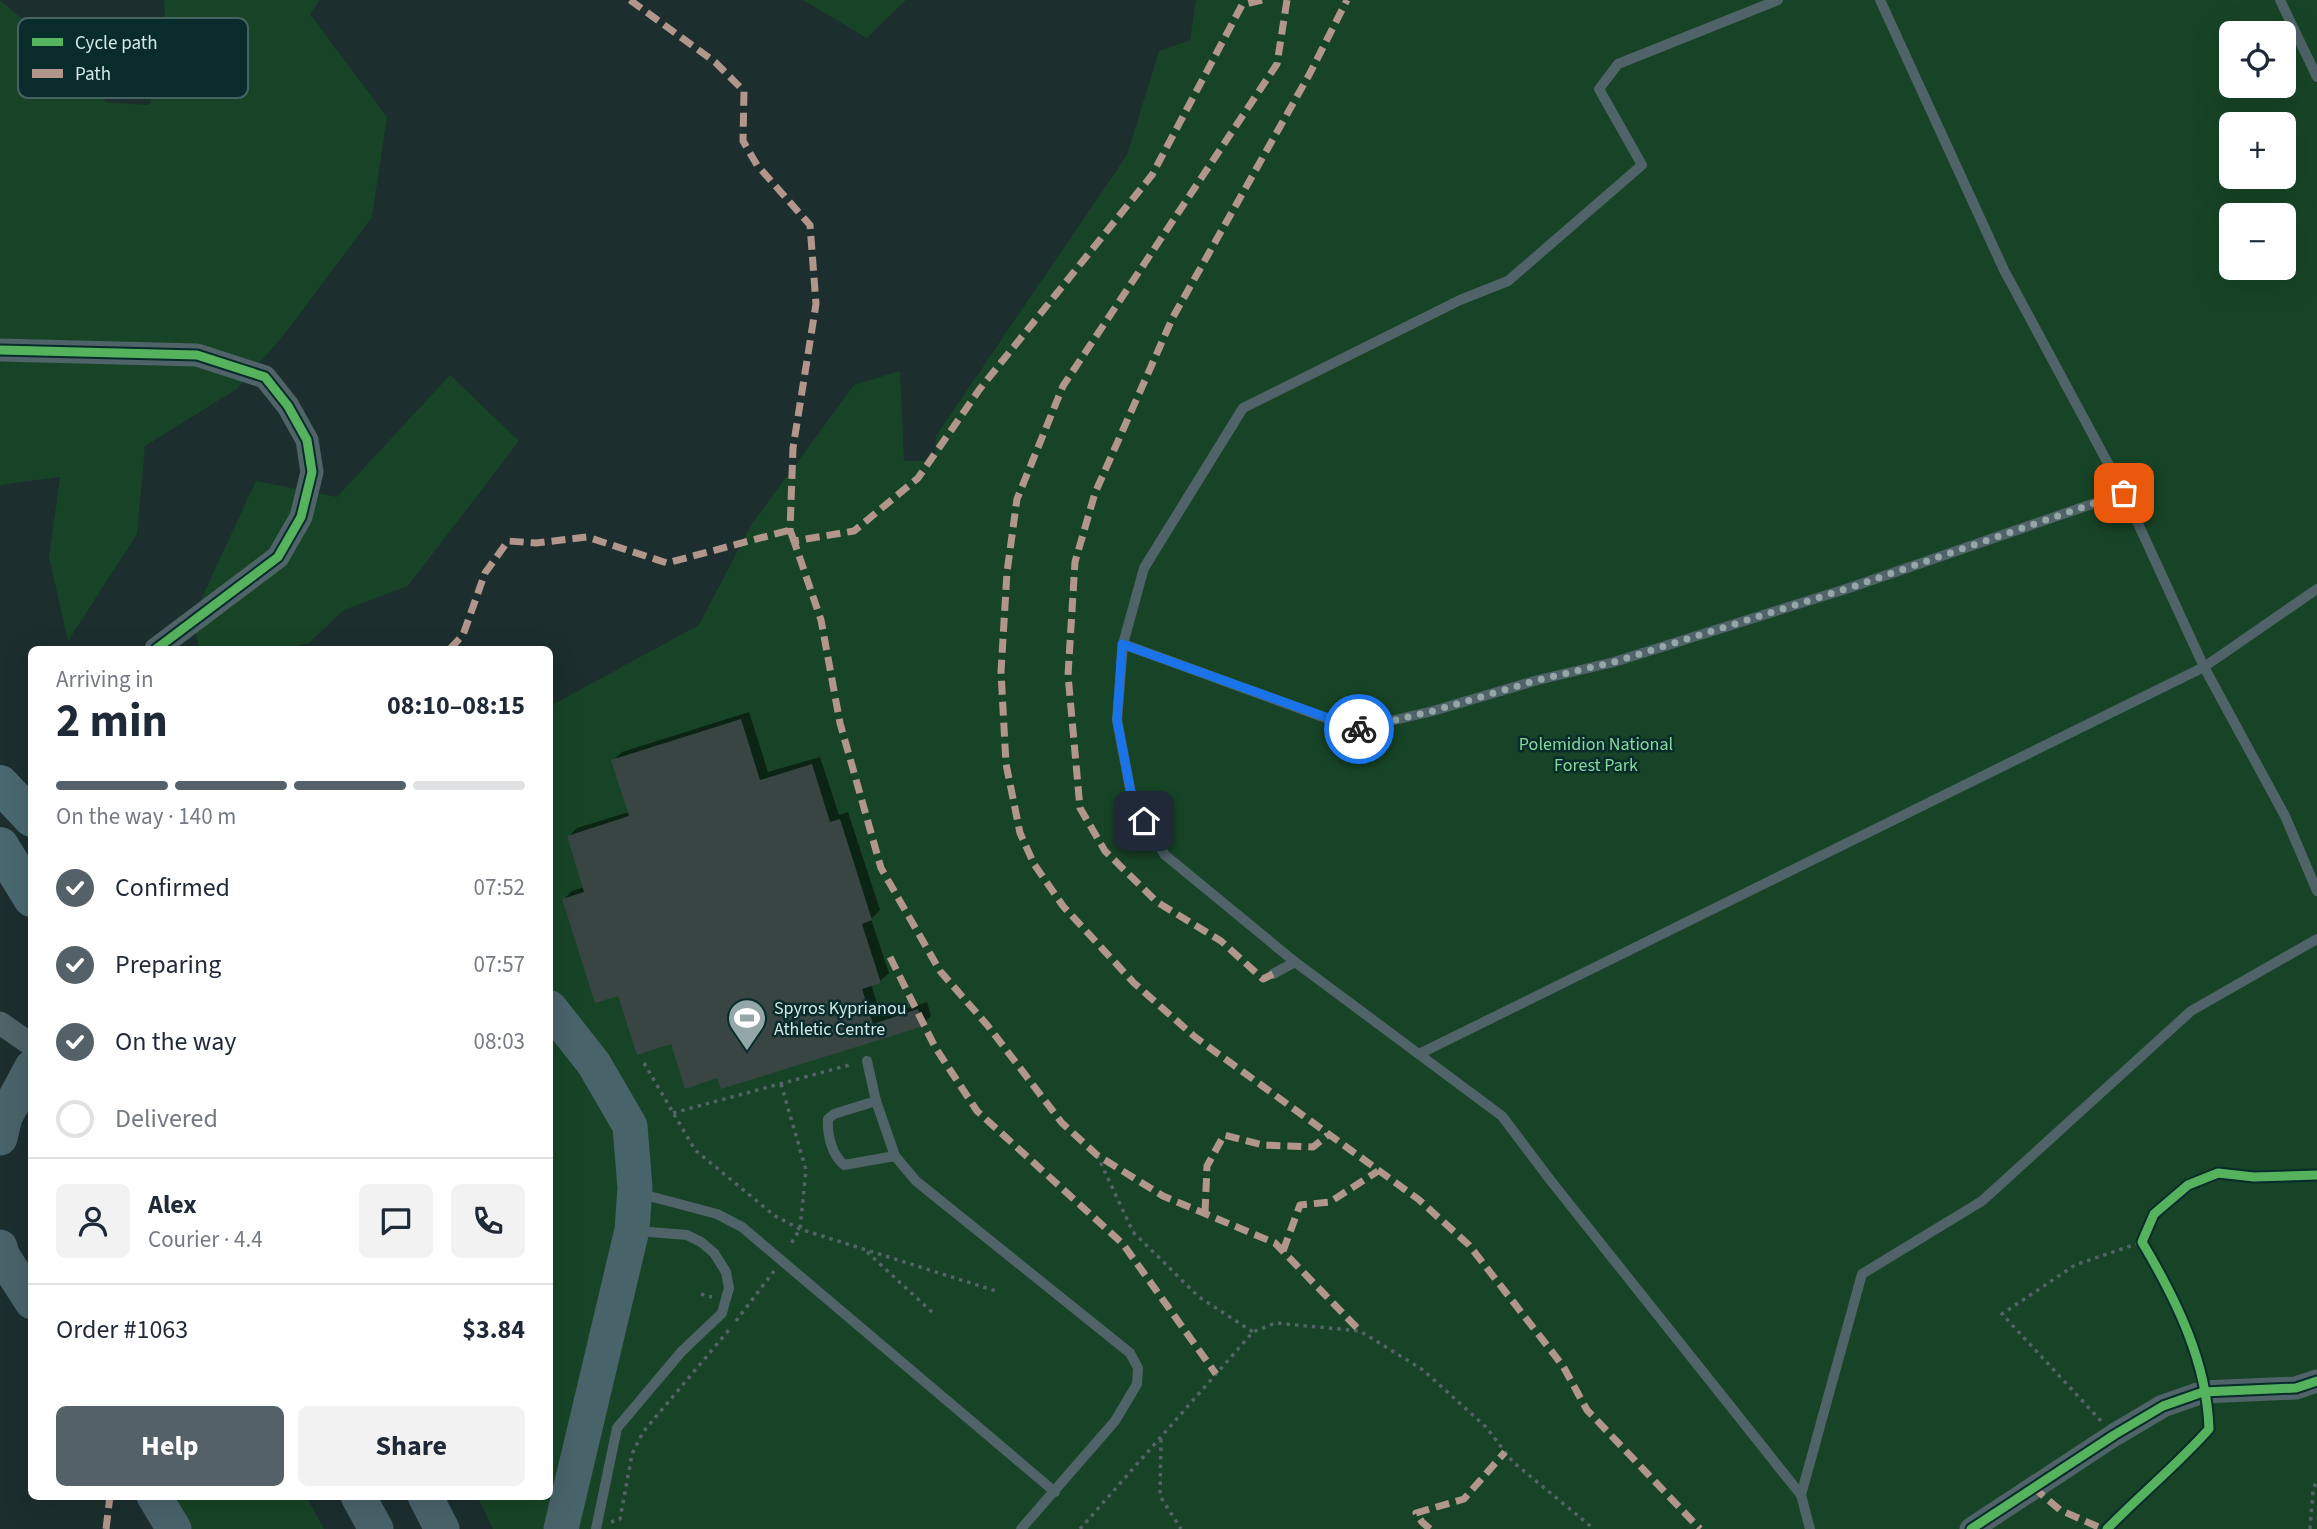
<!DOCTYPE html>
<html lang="en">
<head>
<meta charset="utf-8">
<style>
  body { margin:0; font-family:"Source Sans 3",sans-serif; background:#f2f2f3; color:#1f2937; height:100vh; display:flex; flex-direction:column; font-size:26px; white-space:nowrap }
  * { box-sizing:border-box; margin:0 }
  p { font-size:23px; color:#747a83 }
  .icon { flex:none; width:38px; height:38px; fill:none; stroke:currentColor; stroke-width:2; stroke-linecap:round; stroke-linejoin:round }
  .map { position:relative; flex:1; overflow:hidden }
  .panel { position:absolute; left:28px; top:646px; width:525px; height:854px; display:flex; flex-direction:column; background:#fff; border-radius:10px; box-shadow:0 7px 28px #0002 }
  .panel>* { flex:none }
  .tools { position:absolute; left:2219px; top:21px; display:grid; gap:14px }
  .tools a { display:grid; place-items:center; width:77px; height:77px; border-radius:10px; background:#fff; box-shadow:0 7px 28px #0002; font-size:35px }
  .pin { position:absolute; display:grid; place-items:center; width:60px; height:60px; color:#fff; margin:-30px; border-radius:14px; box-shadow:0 4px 10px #0006 }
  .courier { position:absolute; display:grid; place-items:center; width:70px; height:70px; margin:-35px; border:5px solid #1a73e8; border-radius:50%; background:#fff; color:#222; box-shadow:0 2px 9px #0007 }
  .headline em { font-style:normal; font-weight:700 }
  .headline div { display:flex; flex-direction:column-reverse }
  .headline { display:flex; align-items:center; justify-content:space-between; height:119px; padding:0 28px }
  h1 { font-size:46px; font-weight:700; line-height:52px }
  .bar { display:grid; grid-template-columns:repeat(4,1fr); gap:10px 7px; align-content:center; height:84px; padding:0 28px }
  .bar i { height:9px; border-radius:5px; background:#e0e1e3 }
  .bar .current { background:#546169 }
  .bar p { grid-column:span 4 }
  .line { display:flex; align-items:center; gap:18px; padding:0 28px; border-top:2px solid #e0e1e3 }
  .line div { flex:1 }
  .round { display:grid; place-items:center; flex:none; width:74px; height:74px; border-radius:10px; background:#f2f2f3 }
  ol { padding:0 28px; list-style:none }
  li { display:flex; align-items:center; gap:21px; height:77px }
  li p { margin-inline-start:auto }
  li .icon { padding:7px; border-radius:50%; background:#546169; color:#fff; stroke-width:4 }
  li:last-child { color:#747a83 }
  li i { width:38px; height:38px; border:4px solid #e0e1e3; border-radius:50% }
  .cta { display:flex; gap:14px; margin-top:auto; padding:14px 28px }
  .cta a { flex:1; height:80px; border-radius:10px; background:#546169; color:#fff; font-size:28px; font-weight:700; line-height:80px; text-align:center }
  .cta a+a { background:#f2f2f3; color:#1f2937 }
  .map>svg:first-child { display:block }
  .green { fill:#174426; fill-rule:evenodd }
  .shadow { fill:#0007 }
  .building { fill:#384543 }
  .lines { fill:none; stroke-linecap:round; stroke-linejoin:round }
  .path { stroke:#536466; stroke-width:3.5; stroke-dasharray:3.5 5; stroke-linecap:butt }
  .lane { stroke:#4f6368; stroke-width:10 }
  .street { stroke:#4f6368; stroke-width:23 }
  .primary { stroke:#49636a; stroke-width:35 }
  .highway { stroke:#4a686f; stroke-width:38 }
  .quiet { stroke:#b2968c; stroke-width:7; stroke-dasharray:14 7; stroke-linecap:butt }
  .cycleway-casing { stroke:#082b2c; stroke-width:13 }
  .cycleway { stroke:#56b35d; stroke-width:9 }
  .done { stroke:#94a6a6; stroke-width:7; stroke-dasharray:0 12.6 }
  .route { stroke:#1a73e8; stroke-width:9 }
  .labels { text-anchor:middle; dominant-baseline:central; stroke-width:5; stroke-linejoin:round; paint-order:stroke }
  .park-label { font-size:18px; fill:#86d99a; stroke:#082b2c }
  .poi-label { font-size:18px; fill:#d5e7e7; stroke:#082b2c; text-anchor:start }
  .key { fill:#082b2c; stroke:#466364; stroke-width:2 }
  .key-label { font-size:19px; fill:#d5e7e7 }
</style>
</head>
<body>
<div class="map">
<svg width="2317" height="1529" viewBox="0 0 2317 1529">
  <rect width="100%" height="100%" fill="#1c2e2e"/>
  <g class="green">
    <path d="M0,0L54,46L106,102L146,105L150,104L167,55L164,0H320L310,14L387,117L372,217L287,331L237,389L145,446L137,534L68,641L49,557L60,477L0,485Z"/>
    <path d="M803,0H906L867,38Z"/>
    <path d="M1196,0H2317V1529H493L477,1496H550V706L699,625L751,525L854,385L900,371L904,461H935L936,436L1127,155L1159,51L1190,40ZM2231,33H2284V86H2231ZM2231,124H2284V177H2231ZM2231,215H2284V268H2231Z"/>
    <path d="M450,375L519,441L408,586L344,610L309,643L285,649H199L193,617L256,481L337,497Z"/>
    <path d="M162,1496H306L324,1529H182Z"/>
  </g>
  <path class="shadow" d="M749,712L768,772L820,757L839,815L848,812L880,910L871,919L889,973L880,981L871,984L881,1016L927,1002L931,1016L923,1024L719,1076L672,1042L619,994L564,899L572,891L585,887L569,836L577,828L629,812L613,761L622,752Z"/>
  <path class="building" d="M741,719L760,780L812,764L830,822L840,819L872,920L862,924L881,983L862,989L873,1024L918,1009L924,1026L721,1089L717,1078L685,1089L671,1044L637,1055L618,996L595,1003L562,899L584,892L567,836L629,816L611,760Z"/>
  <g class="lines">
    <g class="path">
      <path d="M644,1063L695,1150L775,1216L800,1229L996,1291"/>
      <path d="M781,1084L806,1170L800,1229L789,1247"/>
      <path d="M673,1113L853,1064"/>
      <path d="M1097,1155L1133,1232L1199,1297L1253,1332"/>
      <path d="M867,1252L933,1313"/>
      <path d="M701,1294L712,1297"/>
      <path d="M736,1321L774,1271"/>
      <path d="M2101,1421L2002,1314L2075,1265L2142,1242"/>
      <path d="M1161,1439L1160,1496L1181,1529"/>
      <path d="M611,1522L620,1519L632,1454L643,1432L729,1330"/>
      <path d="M1080,1529L1253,1332L1275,1323L1360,1331L1423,1370L1486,1427L1513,1462L1594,1529"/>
      <path d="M2310,1529L2313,1491L2317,1479"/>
    </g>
    <g class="lane">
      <path d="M1880,0L2004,270L2124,493L2204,667L2285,816L2317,891"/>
      <path d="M2280,0L2317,77"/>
      <path d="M1123,644L1144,568L1243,408L1460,300L1508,281L1642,165L1599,89L1618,64L1778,0"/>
      <path d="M1295,962L1165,855L1133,804L1117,720L1123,644L1356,729L1433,711L1538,680L1614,662L1849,588L2124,493"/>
      <path d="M1273,974L1295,962L1502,1116L1551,1181L1801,1495L1810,1529"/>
      <path d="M1419,1054L2204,667L2317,589"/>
      <path d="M867,1061L876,1101L895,1156L916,1181L1130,1353L1138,1368L1137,1384L1115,1421L1021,1529"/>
      <path d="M876,1101L834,1114L828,1119C827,1135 832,1155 844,1165L895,1156"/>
      <path d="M641,1191L649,1196L717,1214L742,1227L1055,1492"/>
      <path d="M1801,1495L1862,1274L1982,1201L2191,1011L2317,939"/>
      <path d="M596,1529L617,1428L682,1351L722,1313L729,1288L726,1272L714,1253L701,1242L687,1235L637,1231"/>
    </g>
    <g class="street">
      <path d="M0,350L197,355L265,377L288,406L307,440L312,472L301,517L278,557L156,649"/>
      <path d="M0,1023L32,1045"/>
      <path d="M1971,1529L2114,1435L2163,1406L2203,1392L2296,1388L2317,1381"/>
    </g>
    <g class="primary">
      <path d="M550,1008L594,1064L630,1126L635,1188L632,1230L561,1529"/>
      <path d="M0,1138L5,1117L32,1067"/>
      <path d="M0,1247L2,1255L32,1302"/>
      <path d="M154,1496L174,1529"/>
      <path d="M358,1496L376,1529"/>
      <path d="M425,1496L442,1529"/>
    </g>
    <g class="highway">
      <path d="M0,784L32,818"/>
      <path d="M0,846L32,898"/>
    </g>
    <g class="quiet">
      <path d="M630,0L715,62L744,91L743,141L757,165L810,225L816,304L793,448L790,530L794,541"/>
      <path d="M1262,0L1242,5L1152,175L979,390L918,478L854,531L794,541L821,620L840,723L881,868L940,971L988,1026L1062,1123L1097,1155L1163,1196L1275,1243L1360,1331"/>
      <path d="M1287,0L1277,64L1063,386L1017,499L1007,572L1001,672L1006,764L1020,833L1034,864L1063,906L1134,983L1195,1037L1418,1199L1469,1245L1563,1366L1587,1410L1700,1529"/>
      <path d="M450,649L463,635L485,573L508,541L536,543L587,537L667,563L790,530"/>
      <path d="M890,957L935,1047L977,1111L1123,1244L1216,1374"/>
      <path d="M1273,974L1263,979L1221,941L1157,902L1105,851L1080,808L1068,675L1075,562L1095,493L1173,317L1309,75L1347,0"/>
      <path d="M1205,1213L1207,1166L1224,1135L1263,1145L1313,1147L1328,1135"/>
      <path d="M1283,1251L1300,1205L1330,1202L1378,1171"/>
      <path d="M2033,1487L2060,1510L2103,1529"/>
      <path d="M106,1529L110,1496"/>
      <path d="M1430,1529L1422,1522L1416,1513L1464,1499L1505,1452"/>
    </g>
    <defs>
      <g id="cycleway">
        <path d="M0,350L197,355L265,377L288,406L307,440L312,472L301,517L278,557L156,649"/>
        <path d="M1971,1529L2114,1435L2163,1406L2203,1392L2296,1388L2317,1381"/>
        <path d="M2107,1529C2140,1495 2177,1465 2209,1429C2207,1362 2176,1299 2142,1242L2154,1214L2188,1185L2218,1173L2254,1177L2317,1175"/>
      </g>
    </defs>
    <use href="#cycleway" class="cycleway-casing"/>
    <use href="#cycleway" class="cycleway"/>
  </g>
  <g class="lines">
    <path class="done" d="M1359,729L1433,711L1538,680L1614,662L1849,588L2124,493"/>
    <path class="route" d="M1144,821L1133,804L1117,720L1122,644L1359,729"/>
  </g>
  <defs>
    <symbol id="stadium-pin" viewBox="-11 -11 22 30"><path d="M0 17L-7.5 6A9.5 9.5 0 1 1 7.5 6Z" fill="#94a6a6" stroke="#082b2c"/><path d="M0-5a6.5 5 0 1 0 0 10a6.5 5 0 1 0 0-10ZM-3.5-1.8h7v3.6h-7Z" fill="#fff"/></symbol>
  </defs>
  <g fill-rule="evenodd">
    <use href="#stadium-pin" x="725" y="996" width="44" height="60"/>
  </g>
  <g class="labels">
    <g class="park-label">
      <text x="1596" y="744">Polemidion National<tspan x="1596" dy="21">Forest Park</tspan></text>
    </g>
    <g class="poi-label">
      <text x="774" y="1008">Spyros Kyprianou<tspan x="774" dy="21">Athletic Centre</tspan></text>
    </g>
  </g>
  <rect x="18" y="18" width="230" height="80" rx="10" class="key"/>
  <rect x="32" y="38" width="31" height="8" fill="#56b35d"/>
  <rect x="32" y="69" width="31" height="9" fill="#b2968c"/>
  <g class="key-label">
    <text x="75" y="49">Cycle path</text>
    <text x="75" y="80">Path</text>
  </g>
</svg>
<div class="tools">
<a><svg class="icon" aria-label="locate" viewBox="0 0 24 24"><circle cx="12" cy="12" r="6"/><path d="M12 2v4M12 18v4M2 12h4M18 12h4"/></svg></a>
<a>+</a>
<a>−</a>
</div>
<div class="pin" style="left:2124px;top:493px;background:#ea580c"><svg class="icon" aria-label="bag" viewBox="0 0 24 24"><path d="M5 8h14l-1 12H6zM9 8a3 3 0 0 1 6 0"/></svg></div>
<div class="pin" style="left:1144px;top:821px;background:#1f2937"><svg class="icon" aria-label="home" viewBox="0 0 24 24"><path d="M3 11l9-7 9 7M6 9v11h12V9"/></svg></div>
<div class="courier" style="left:1359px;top:729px"><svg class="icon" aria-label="bike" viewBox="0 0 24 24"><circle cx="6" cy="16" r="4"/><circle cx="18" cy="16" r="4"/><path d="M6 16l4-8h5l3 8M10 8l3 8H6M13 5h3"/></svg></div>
<section class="panel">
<div class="headline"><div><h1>2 min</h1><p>Arriving in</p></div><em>08:10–08:15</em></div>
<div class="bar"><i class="current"></i><i class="current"></i><i class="current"></i><i></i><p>On the way · 140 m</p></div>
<ol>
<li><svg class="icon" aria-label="check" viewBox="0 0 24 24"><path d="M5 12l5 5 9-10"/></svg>Confirmed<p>07:52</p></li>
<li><svg class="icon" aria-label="check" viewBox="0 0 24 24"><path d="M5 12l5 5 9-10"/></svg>Preparing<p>07:57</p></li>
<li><svg class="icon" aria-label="check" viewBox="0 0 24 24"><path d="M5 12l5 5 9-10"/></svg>On the way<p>08:03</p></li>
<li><i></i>Delivered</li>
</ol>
<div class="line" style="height:126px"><a class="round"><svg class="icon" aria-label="person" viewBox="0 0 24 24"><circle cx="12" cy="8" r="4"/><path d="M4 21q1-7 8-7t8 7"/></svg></a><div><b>Alex</b><p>Courier · 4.4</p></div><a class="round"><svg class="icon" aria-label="chat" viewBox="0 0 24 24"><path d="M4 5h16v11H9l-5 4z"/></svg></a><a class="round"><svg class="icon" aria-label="phone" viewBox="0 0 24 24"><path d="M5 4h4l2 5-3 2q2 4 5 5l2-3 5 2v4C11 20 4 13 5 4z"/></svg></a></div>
<div class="line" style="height:91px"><div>Order #1063</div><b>$3.84</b></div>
<div class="cta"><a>Help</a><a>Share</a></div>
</section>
</div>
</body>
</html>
